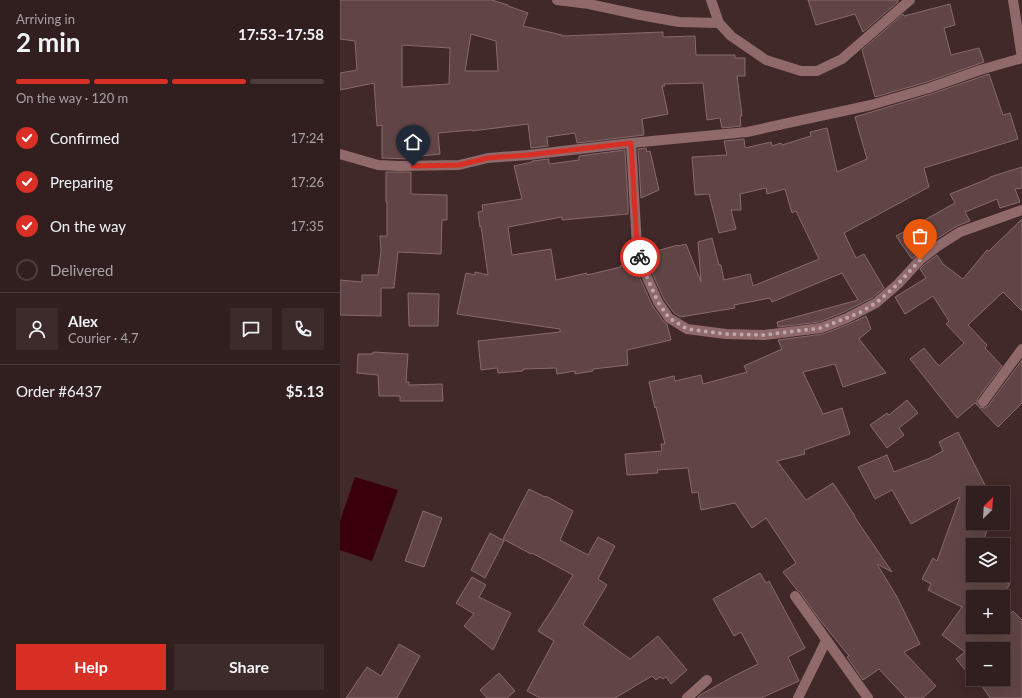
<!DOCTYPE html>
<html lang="en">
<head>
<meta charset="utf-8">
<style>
  body { margin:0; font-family:Lato,sans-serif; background:#3d2b2c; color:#f1f3f6; height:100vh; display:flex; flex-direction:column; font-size:15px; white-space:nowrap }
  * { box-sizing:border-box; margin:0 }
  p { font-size:13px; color:#a8a2a4 }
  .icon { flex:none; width:22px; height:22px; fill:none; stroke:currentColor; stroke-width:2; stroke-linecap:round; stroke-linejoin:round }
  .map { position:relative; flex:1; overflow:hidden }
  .side { display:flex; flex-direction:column; background:#311e1f; width:340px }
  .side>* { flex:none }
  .needle { width:26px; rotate:25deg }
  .tools { position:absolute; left:626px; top:486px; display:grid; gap:8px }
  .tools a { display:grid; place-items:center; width:44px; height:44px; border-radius:0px; background:#311e1f; box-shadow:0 4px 16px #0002,0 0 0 1px #4c3c3d; font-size:20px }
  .pin { position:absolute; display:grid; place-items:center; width:34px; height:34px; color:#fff; margin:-41px -17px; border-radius:50% 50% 50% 0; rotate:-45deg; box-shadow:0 0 4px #0007 }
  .pin .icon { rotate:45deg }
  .courier { position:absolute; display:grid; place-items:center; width:40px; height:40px; margin:-20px; border:3px solid #d93025; border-radius:50%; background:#fff; color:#222; box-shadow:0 1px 5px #0007 }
  .summary em { font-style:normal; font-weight:700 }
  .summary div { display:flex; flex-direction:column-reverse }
  .summary { display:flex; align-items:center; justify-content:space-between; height:68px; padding:0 16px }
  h1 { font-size:26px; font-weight:700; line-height:30px }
  .bar { display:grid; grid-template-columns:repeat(4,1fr); gap:6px 4px; align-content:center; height:48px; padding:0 16px }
  .bar i { height:5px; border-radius:3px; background:#4c3c3d }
  .bar .selected { background:#d93025 }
  .bar p { grid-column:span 4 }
  .line { display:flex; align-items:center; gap:10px; padding:0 16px; border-top:1px solid #4c3c3d }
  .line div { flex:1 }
  .round { display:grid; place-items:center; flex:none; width:42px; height:42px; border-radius:0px; background:#3d2b2c }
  ol { padding:0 16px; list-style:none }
  li { display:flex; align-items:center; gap:12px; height:44px }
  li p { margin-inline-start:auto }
  li .icon { padding:4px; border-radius:50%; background:#d93025; color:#fff; stroke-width:4 }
  li:last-child { color:#a8a2a4 }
  li i { width:22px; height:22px; border:2px solid #4c3c3d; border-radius:50% }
  .primary-button { display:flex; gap:8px; margin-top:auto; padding:8px 16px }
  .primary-button a { flex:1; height:46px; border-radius:0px; background:#d93025; color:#fff; font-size:16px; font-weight:700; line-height:46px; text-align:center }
  .primary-button a+a { background:#3d2b2c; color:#f1f3f6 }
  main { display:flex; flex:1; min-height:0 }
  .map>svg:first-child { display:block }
  .water { fill:#3a000a }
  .building { fill:#614546; stroke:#886a6b; fill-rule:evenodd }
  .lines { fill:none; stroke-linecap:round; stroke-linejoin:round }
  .street { stroke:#90696a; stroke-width:10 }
  .done { stroke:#bca8a8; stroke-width:4; stroke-dasharray:0 7.2 }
  .route { stroke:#d93025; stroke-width:5 }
</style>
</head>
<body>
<main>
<section class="side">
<div class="summary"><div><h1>2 min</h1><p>Arriving in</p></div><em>17:53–17:58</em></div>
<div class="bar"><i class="selected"></i><i class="selected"></i><i class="selected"></i><i></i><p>On the way · 120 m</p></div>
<ol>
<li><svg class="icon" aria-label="check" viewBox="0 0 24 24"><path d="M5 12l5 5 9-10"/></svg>Confirmed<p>17:24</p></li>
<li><svg class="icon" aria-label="check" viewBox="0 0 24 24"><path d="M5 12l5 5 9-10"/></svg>Preparing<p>17:26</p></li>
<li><svg class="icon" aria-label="check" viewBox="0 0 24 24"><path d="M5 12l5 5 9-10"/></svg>On the way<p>17:35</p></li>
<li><i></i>Delivered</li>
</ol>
<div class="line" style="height:72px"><a class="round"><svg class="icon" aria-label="person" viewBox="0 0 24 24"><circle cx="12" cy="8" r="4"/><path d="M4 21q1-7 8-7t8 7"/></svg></a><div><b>Alex</b><p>Courier · 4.7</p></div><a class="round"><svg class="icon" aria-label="chat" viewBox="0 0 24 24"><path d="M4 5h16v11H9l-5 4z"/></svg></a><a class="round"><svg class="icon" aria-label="phone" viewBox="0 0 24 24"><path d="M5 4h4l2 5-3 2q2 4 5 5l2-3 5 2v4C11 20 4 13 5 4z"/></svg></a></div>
<div class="line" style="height:52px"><div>Order #6437</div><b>$5.13</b></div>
<div class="primary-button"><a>Help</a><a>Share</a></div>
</section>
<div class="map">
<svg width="682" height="698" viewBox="0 0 682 698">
  <rect width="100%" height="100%" fill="#412829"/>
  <path class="water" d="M15,477L58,490L32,561L0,550V521Z"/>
  <g class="building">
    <path d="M0,0H152L168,5V6L188,13L183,26L222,35V36L323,32V37L355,36L356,55H395V58H405V76H397L402,116H400L401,126L382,128L380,118L367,120L363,83L324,84L325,86H322L328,114L302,119L304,135L237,143L235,133L207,137L208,146L191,148L188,124L132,131V130L98,133L100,154L71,157V159L42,158V125L37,126L34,83L0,90V73L17,70L15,41L0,39ZM131,34L156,41L158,71H125ZM62,45L110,48L109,84L62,87Z"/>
    <path d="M468,0H558V2L523,32L515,14L476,25Z"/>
    <path d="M610,4L615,25L604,28L611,55L639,48L644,62L587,82L535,97L522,50L563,14L564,16Z"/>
    <path d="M649,74L663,115L670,113L678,139L584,168L589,187L504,233L516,258L524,254L544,288L532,298L504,312L479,322L438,327L437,322L518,300L502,273L432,302L430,298L394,305L395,308L340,317L334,313L324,299L308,264L307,259L314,257L313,252L338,245V246L346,244L361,282L358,242L372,238L379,265H381L384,280L410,274L413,286L479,259L456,211L452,213L445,189L427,194L426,188L400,194L401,210H391L396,229L379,233L369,194L355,195L352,157L387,155L384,141L404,139L405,148L431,142L432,146L441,143L442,145L471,136L470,132L487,128L497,172L527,159L515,117L591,94Z"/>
    <path d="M306,148L307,152L310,151L319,190L301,198L298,149Z"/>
    <path d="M285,150L288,203V214L222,220V217L168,227L172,255L211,249L216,280L247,273V275L281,267L280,266L294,262L296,269L312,305L324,322L327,324L331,340L287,350L288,365L253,369V371L235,374V371L217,374L216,368L183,369V371L158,373L157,368L141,370L138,341L220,332V329L117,314L126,273L135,275V272L148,275L141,226L140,227L138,212L143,211L142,205L182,199L174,166L192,162V161L209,159V164L239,160V156Z"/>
    <path d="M682,167V188L675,189L680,202L660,208L657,199L625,212L630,221L617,226L590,243L572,259L556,236L615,203L610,194L650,178V177Z"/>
    <path d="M46,172H71V194L107,195V220H102L101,254L58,252L54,288H41V316L0,315V280L22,282V275H38L41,251L40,236H47V202H46Z"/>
    <path d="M682,219V311L663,292L628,325L647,345L645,348L662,366L638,398L637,401V404L639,407L645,408L648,406L682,360V403L658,427L635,403L617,418L570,359L584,348L599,366L624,343L606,324L609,321L593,296L565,314L555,297L586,278L580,269L584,265L597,255L603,264L623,279L647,250L649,251Z"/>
    <path d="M68,293L99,294L98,326H69Z"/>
    <path d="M526,316L531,329L519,339L546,373L503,387L495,364L463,372L483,414L502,408L510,434L464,450L465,454L437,461L466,500L493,483L515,516H514L552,572L537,564L557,597L580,644L564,652L596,686L583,698H566L539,669L523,680L507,657L509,656L476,615L460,592L457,590L443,572L456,563L426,518L412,528L395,503L361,510L358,492L352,493L348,468L317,470L318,473L287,475L285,454L322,451L321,444H325L316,407L315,408L309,382L334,376L335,381L361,375L363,384L407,372L404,366L442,349L438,340L483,334L509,324Z"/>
    <path d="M33,352L68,354L66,382H69V385L102,384L103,401H60V396H39L38,375L17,373L18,354H33Z"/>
    <path d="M567,400L578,413L559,428L564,435L547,448L530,425L547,413L549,415Z"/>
    <path d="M618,432L649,493H633V523L648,527L642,545H633V575H649L670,584L661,597H633V627H663V621L673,611L682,620V698H650L637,679H663V649H633V679L616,659L625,652L602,635L622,607L588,590L591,584L582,579L593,558L597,561L620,497L571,524L552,490L535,499L518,467L547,455L554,472L590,458L603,451L599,442Z"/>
    <path d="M189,489L205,497L206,496L233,511L220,540L248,555L258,537L275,546L258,579L267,585L243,625L290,659L318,636L347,670L331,684L326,677L323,679L320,677L316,680L312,676L275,698H200L187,691L214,641L198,631L217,602L233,575L192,553L191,554L163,539Z"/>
    <path d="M83,511L102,518L84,567L65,561Z"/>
    <path d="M150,533L164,541L145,578L131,570Z"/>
    <path d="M420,573L426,583L429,581L465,648L448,657L459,681L421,698H357L360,695L394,676L418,664L401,632L394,636L373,599Z"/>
    <path d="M132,577L146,585L139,597L171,613L153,650L124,626L134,614L116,603Z"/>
    <path d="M59,644L80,656L57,698H6L27,667L41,676Z"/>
    <path d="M159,673L175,691L167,698H147L140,690Z"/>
  </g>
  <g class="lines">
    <g class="street">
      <path d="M217,0L249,4L300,15L339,22L379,23"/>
      <path d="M371,0L379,23L391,36L426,60L461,71H477L502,59L570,0"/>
      <path d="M673,0L682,58"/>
      <path d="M291,143L297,246L302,266L318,302L329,318L347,329L386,334L424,335L481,328L507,318L536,303L558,284L580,260L598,246L620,232L682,210"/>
      <path d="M0,154L38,165L59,166L119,165L148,158L188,155L291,143L407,132L531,105L589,88L640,70L682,58"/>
      <path d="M643,402L682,349"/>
      <path d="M455,596L528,698"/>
      <path d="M347,698L367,680"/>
      <path d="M458,698L486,641"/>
    </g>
  </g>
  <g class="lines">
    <path class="done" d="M300,257L302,266L318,302L329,318L347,329L386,334L424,335L481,328L519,313L536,303L558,284L580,260"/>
    <path class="route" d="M73,166L119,165L148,158L188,155L291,143L297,246L300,257"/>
  </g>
</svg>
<div class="tools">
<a><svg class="needle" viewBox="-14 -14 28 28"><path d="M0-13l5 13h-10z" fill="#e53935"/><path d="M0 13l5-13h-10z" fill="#a8a2a4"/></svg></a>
<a><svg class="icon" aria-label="layers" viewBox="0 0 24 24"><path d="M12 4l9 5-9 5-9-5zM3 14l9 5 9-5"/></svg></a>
<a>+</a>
<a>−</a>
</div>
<div class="pin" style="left:580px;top:260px;background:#ea580c"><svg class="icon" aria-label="bag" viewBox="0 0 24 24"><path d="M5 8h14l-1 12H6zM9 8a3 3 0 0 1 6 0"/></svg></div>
<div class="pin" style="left:73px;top:166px;background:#1f2937"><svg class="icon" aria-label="home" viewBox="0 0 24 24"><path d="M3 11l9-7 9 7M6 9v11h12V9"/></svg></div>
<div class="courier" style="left:300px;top:257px"><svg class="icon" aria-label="bike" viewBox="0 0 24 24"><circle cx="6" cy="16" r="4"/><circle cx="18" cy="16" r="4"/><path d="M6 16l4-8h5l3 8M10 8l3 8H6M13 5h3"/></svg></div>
</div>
</main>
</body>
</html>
